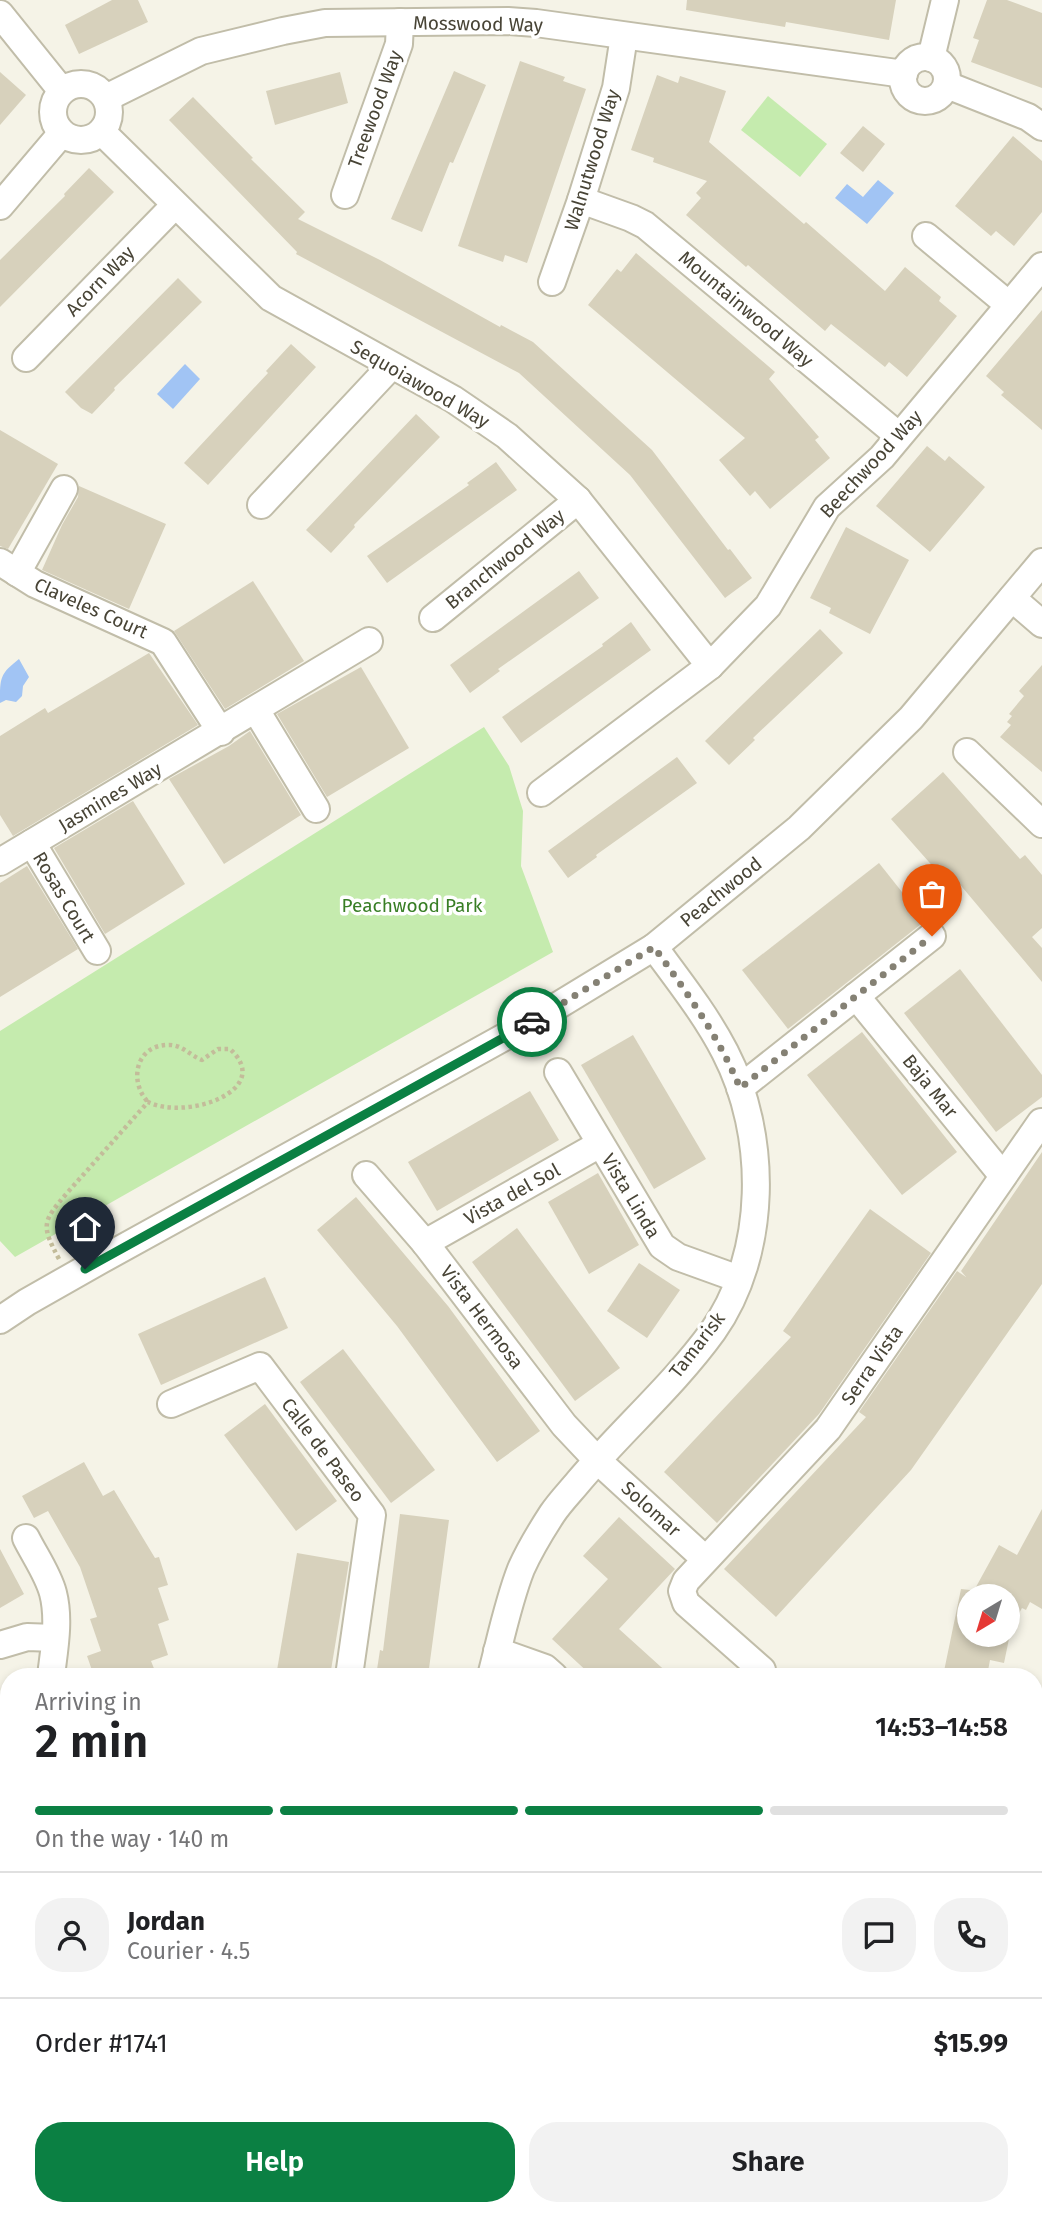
<!DOCTYPE html>
<html lang="en">
<head>
<meta charset="utf-8">
<style>
  body { margin:0; font-family:"Fira Sans",sans-serif; background:#f2f2f2; color:#202124; height:100vh; display:flex; flex-direction:column; font-size:26px; white-space:nowrap }
  * { box-sizing:border-box; margin:0 }
  p { font-size:23px; color:#757577 }
  .icon { flex:none; width:38px; height:38px; fill:none; stroke:currentColor; stroke-width:2; stroke-linecap:round; stroke-linejoin:round }
  .map { position:relative; flex:1; overflow:hidden }
  .drawer { position:absolute; left:0px; top:1668px; width:1043px; height:548px; display:flex; flex-direction:column; background:#fff; border-radius:28px 28px 0 0; box-shadow:0 4px 10px #0003 }
  .drawer>* { flex:none }
  .needle { width:46px; rotate:218deg }
  .controls { position:absolute; left:957px; top:1584px; display:grid; gap:14px }
  .controls a { display:grid; place-items:center; width:63px; height:63px; border-radius:50%; background:#fff; box-shadow:0 4px 10px #0003; font-size:35px }
  .pin { position:absolute; display:grid; place-items:center; width:60px; height:60px; color:#fff; margin:-72px -30px; border-radius:50% 50% 50% 0; rotate:-45deg; box-shadow:0 0 7px #0007 }
  .pin .icon { rotate:45deg }
  .courier { position:absolute; display:grid; place-items:center; width:70px; height:70px; margin:-35px; border:5px solid #0b8043; border-radius:50%; background:#fff; color:#222; box-shadow:0 2px 9px #0007 }
  .overview em { font-style:normal; font-weight:600 }
  .overview div { display:flex; flex-direction:column-reverse }
  .overview { display:flex; align-items:center; justify-content:space-between; height:119px; padding:0 35px }
  h1 { font-size:46px; font-weight:600; line-height:52px }
  .bar { display:grid; grid-template-columns:repeat(4,1fr); gap:10px 7px; align-content:center; height:84px; padding:0 35px }
  .bar i { height:9px; border-radius:5px; background:#e0e0e0 }
  .bar .active { background:#0b8043 }
  .bar p { grid-column:span 4 }
  .line { display:flex; align-items:center; gap:18px; padding:0 35px; border-top:2px solid #e0e0e0 }
  .line div { flex:1 }
  .round { display:grid; place-items:center; flex:none; width:74px; height:74px; border-radius:28px; background:#f2f2f2 }
  .action { display:flex; gap:14px; margin-top:auto; padding:14px 35px }
  .action a { flex:1; height:80px; border-radius:28px; background:#0b8043; color:#fff; font-size:28px; font-weight:600; line-height:80px; text-align:center }
  .action a+a { background:#f2f2f2; color:#202124 }
  .map>svg:first-child { display:block }
  .green { fill:#c5ebae }
  .water { fill:#a1c4f4 }
  .building { fill:#d7d1bc }
  .lines { fill:none; stroke-linecap:round; stroke-linejoin:round }
  .minor-casing { stroke:#c1bda9; stroke-width:30 }
  .path { stroke:#c3bc9a; stroke-width:4.5; stroke-dasharray:3.5 3.5; stroke-linecap:butt }
  .minor { stroke:#fff; stroke-width:26 }
  .done { stroke:#858174; stroke-width:7; stroke-dasharray:0 12.6 }
  .route { stroke:#0b8043; stroke-width:9 }
  .labels { text-anchor:middle; dominant-baseline:central; stroke-width:7; stroke-linejoin:round; paint-order:stroke }
  .street-label { font-size:19px; fill:#484436; stroke:#fff }
  .park-label { font-size:19px; fill:#387e25; stroke:#fff }
</style>
</head>
<body>
<div class="map">
<svg width="1042" height="2214" viewBox="0 0 1042 2214">
  <rect width="100%" height="100%" fill="#f5f3e7"/>
  <g class="green">
    <path d="M768,96L827,144L800,177L741,130Z"/>
    <path d="M484,727L509,766L523,811L521,866L553,952L15,1257L0,1241V1031Z"/>
  </g>
  <g class="water">
    <path d="M878,180L894,193L867,224L835,198L847,184L863,197Z"/>
    <path d="M185,364L200,379L173,409L157,394Z"/>
    <path d="M19,659L29,677L23,686L22,696L16,702L6,700L0,703C0,677 0,674 19,659Z"/>
  </g>
  <g class="building">
    <path d="M112,0H138L148,22L79,54L65,25Z"/>
    <path d="M687,0H896L889,40L786,22L785,27L686,10Z"/>
    <path d="M987,0H1007L1042,13V88L971,62L979,40L973,38Z"/>
    <path d="M520,61L565,77L563,81L586,89L527,263L505,255L503,262L458,246Z"/>
    <path d="M454,71L486,85L453,163L450,162L422,232L391,219Z"/>
    <path d="M0,72L26,95L0,125Z"/>
    <path d="M340,72L348,103L275,125L266,91Z"/>
    <path d="M657,75L678,83L680,76L726,91L709,142L804,224L806,222L885,291L905,267L941,297L939,301L957,316L907,377L889,362L885,367L831,324L825,331L748,265L746,267L686,215L701,198L696,193L707,181L653,162L654,158L631,150Z"/>
    <path d="M193,97L253,158L251,159L305,212L298,219L380,260L500,327L501,325L533,342L652,450L728,550L730,549L752,578L725,598L630,475L519,373L296,254L297,252L169,120Z"/>
    <path d="M863,126L885,144L863,172L840,153Z"/>
    <path d="M1013,136L1042,161V212L1014,246L996,231L991,236L955,206Z"/>
    <path d="M89,168L114,192L0,307V260L65,196L64,194Z"/>
    <path d="M636,253L775,372L769,379L819,437L815,440L830,458L770,509L755,491L750,496L719,460L745,438L588,305L617,269L621,272Z"/>
    <path d="M178,278L202,302L114,388L115,390L92,414L81,408L65,392Z"/>
    <path d="M1042,310V430L1001,395L1004,392L986,376Z"/>
    <path d="M291,344L316,367L208,485L184,463L268,373L266,371Z"/>
    <path d="M416,414L440,437L354,525L355,527L331,553L306,530Z"/>
    <path d="M0,430L58,464L8,549L0,546Z"/>
    <path d="M927,446L945,461L949,456L985,487L930,552L876,506Z"/>
    <path d="M496,462L517,490L387,583L367,556L469,485L467,483Z"/>
    <path d="M79,486L166,524L129,609L42,570L62,525L78,497Z"/>
    <path d="M846,527L909,560L870,634L829,613L831,608L810,598Z"/>
    <path d="M579,571L599,598L498,669L500,671L470,693L450,665Z"/>
    <path d="M253,581L304,661L225,709L174,631Z"/>
    <path d="M631,622L651,650L521,743L502,717L603,646L602,644Z"/>
    <path d="M820,629L843,653L753,738L755,740L729,765L705,741Z"/>
    <path d="M149,653L198,725L13,836L0,815V736L45,708L48,713Z"/>
    <path d="M1042,665V772L1000,737L1011,725L1007,722L1012,716L1009,714L1024,696L1019,691Z"/>
    <path d="M361,667L409,748L327,797L277,714Z"/>
    <path d="M250,731L301,815L224,864L169,779L229,746Z"/>
    <path d="M677,757L697,783L596,855L597,857L568,878L548,851Z"/>
    <path d="M943,772L1020,859L1025,855L1042,875V928L1032,937L1042,948V982L957,881L951,887L891,819Z"/>
    <path d="M133,801L185,884L105,934L54,848Z"/>
    <path d="M879,863L925,921L788,1029L742,970Z"/>
    <path d="M27,866L78,949L0,997V883Z"/>
    <path d="M960,969L1042,1075V1097L996,1132L904,1013Z"/>
    <path d="M862,1032L957,1152L902,1195L807,1075Z"/>
    <path d="M633,1035L706,1159L654,1189L581,1065Z"/>
    <path d="M530,1091L559,1140L437,1211L408,1162Z"/>
    <path d="M1042,1152V1284L911,1470L776,1617L724,1569L866,1417L859,1412L957,1271L966,1277L961,1271Z"/>
    <path d="M598,1173L639,1245L589,1274L548,1202Z"/>
    <path d="M356,1197L448,1306L540,1431L497,1462L397,1326L317,1230Z"/>
    <path d="M870,1209L931,1253L819,1414L717,1523L664,1472L791,1337L783,1331Z"/>
    <path d="M517,1228L620,1368L575,1401L472,1262Z"/>
    <path d="M639,1263L680,1290L647,1338L607,1311Z"/>
    <path d="M265,1277L288,1328L161,1385L138,1334Z"/>
    <path d="M343,1349L435,1470L391,1503L300,1382Z"/>
    <path d="M265,1404L337,1501L296,1531L224,1435Z"/>
    <path d="M84,1462L103,1496L114,1490L155,1558L159,1557L168,1585L158,1588L169,1620L158,1624L168,1655L151,1661L157,1676H94L87,1656L101,1651L90,1619L97,1617L80,1567L48,1511L34,1518L22,1496Z"/>
    <path d="M1042,1509V1609L1030,1602L1026,1610L1022,1608L1008,1633V1596H971L999,1545L1017,1555Z"/>
    <path d="M400,1514L449,1520L428,1676H376L380,1650L383,1651Z"/>
    <path d="M619,1517L675,1569L619,1629L671,1676H592L552,1639L608,1579L583,1556Z"/>
    <path d="M0,1549L24,1594L0,1608Z"/>
    <path d="M297,1553L349,1562L330,1676H276Z"/>
    <path d="M961,1589L970,1590V1634H1010L1004,1663L990,1660L987,1676H943Z"/>
  </g>
  <g class="lines">
    <defs>
      <g id="minor">
        <path d="M0,14L62,91"/>
        <circle cx="925" cy="79" r="22"/>
        <path d="M931,58L945,0"/>
        <circle cx="81" cy="112" r="28"/>
        <path d="M947,85L1028,117L1042,127"/>
        <path d="M106,98L201,51L283,31L325,23L508,21L536,23L904,74"/>
        <path d="M102,132L271,298L453,399L507,436L578,500L710,666"/>
        <path d="M345,195L399,44L400,22"/>
        <path d="M581,200L631,218L645,225L899,436"/>
        <path d="M0,206L62,133"/>
        <path d="M926,236L1009,305"/>
        <path d="M552,282L581,200L616,88L624,36"/>
        <path d="M26,358L175,205"/>
        <path d="M261,505L391,366"/>
        <path d="M0,562L35,584L163,642L221,732"/>
        <path d="M17,573L64,489"/>
        <path d="M1012,598L1042,624"/>
        <path d="M433,618L578,500"/>
        <path d="M256,710L316,809"/>
        <path d="M967,752L1042,824"/>
        <path d="M541,793L710,666L768,606L827,507L882,457L1042,266"/>
        <path d="M32,843L97,951"/>
        <path d="M0,862L369,641"/>
        <path d="M856,996L1003,1176"/>
        <path d="M558,1072L662,1246L678,1257L739,1279"/>
        <path d="M740,1088L932,936"/>
        <path d="M366,1175L425,1243L564,1425L597,1460L705,1559"/>
        <path d="M425,1243L600,1144"/>
        <path d="M0,1320L27,1302L101,1260L526,1025L654,947L799,828L911,718L1042,562"/>
        <path d="M171,1404L260,1366L372,1515L349,1676"/>
        <path d="M26,1538C35,1556 48,1574 53,1593C60,1620 54,1650 51,1676"/>
        <path d="M0,1645L27,1637L55,1638"/>
        <path d="M497,1651L545,1668L554,1676"/>
        <path d="M762,1670L686,1603L682,1591L686,1581L828,1429L1041,1122"/>
        <path d="M491,1676C500,1642 508,1602 521,1569C529,1551 541,1531 552,1514C560,1502 570,1492 579,1481C622,1430 674,1385 713,1331C768,1253 768,1135 725,1052C706,1015 679,981 654,947"/>
        <path d="M0,2017L9,2025"/>
        <path d="M0,2092L9,2083"/>
        <path d="M1034,2184L1042,2193"/>
        <path d="M247,2207L255,2214"/>
        <path d="M576,2211L578,2207"/>
        <path d="M139,2214L151,2207"/>
      </g>
    </defs>
    <use href="#minor" class="minor-casing"/>
    <path class="path" d="M59,1259C41,1225 42,1222 67,1193L148,1102C187,1121 275,1090 230,1049H218L202,1060C189,1055 182,1044 167,1045C135,1046 129,1082 148,1102"/>
    <use href="#minor" class="minor"/>
  </g>
  <g class="lines">
    <path class="done" d="M532,1022L654,947C687,993 718,1035 740,1088L932,936"/>
    <path class="route" d="M85,1269L532,1022"/>
  </g>
  <g class="labels">
    <g class="street-label">
      <text transform="translate(478 24) rotate(1)">Mosswood Way</text>
      <text transform="translate(375 109) rotate(-70)">Treewood Way</text>
      <text transform="translate(592 160) rotate(-73)">Walnutwood Way</text>
      <text transform="translate(100 281) rotate(-46)">Acorn Way</text>
      <text transform="translate(746 309) rotate(40)">Mountainwood Way</text>
      <text transform="translate(420 384) rotate(30)">Sequoiawood Way</text>
      <text transform="translate(871 464) rotate(-47)">Beechwood Way</text>
      <text transform="translate(505 559) rotate(-39)">Branchwood Way</text>
      <text transform="translate(91 608) rotate(24)">Claveles Court</text>
      <text transform="translate(110 797) rotate(-31)">Jasmines Way</text>
      <text transform="translate(721 892) rotate(-39)">Peachwood</text>
      <text transform="translate(64 897) rotate(59)">Rosas Court</text>
      <text transform="translate(930 1086) rotate(51)">Baja Mar</text>
      <text transform="translate(512 1194) rotate(-29)">Vista del Sol</text>
      <text transform="translate(631 1196) rotate(59)">Vista Linda</text>
      <text transform="translate(482 1317) rotate(53)">Vista Hermosa</text>
      <text transform="translate(697 1345) rotate(-52)">Tamarisk</text>
      <text transform="translate(872 1365) rotate(-55)">Serra Vista</text>
      <text transform="translate(323 1450) rotate(53)">Calle de Paseo</text>
      <text transform="translate(651 1509) rotate(42)">Solomar</text>
    </g>
    <g class="park-label">
      <text x="412" y="905">Peachwood Park</text>
    </g>
  </g>
</svg>
<div class="controls">
<a><svg class="needle" viewBox="-14 -14 28 28"><path d="M0-13l5 13h-10z" fill="#e53935"/><path d="M0 13l5-13h-10z" fill="#757577"/></svg></a>
</div>
<div class="pin" style="left:932px;top:936px;background:#ea580c"><svg class="icon" aria-label="bag" viewBox="0 0 24 24"><path d="M5 8h14l-1 12H6zM9 8a3 3 0 0 1 6 0"/></svg></div>
<div class="pin" style="left:85px;top:1269px;background:#1f2937"><svg class="icon" aria-label="home" viewBox="0 0 24 24"><path d="M3 11l9-7 9 7M6 9v11h12V9"/></svg></div>
<div class="courier" style="left:532px;top:1022px"><svg class="icon" aria-label="car" viewBox="0 0 24 24"><path d="M5 17H2v-5l4-1 3-4h7l3 4 3 1v5h-3M9 17h6M6 11h13"/><circle cx="7" cy="17" r="2"/><circle cx="17" cy="17" r="2"/></svg></div>
<section class="drawer">
<div class="overview"><div><h1>2 min</h1><p>Arriving in</p></div><em>14:53–14:58</em></div>
<div class="bar"><i class="active"></i><i class="active"></i><i class="active"></i><i></i><p>On the way · 140 m</p></div>
<div class="line" style="height:126px"><a class="round"><svg class="icon" aria-label="person" viewBox="0 0 24 24"><circle cx="12" cy="8" r="4"/><path d="M4 21q1-7 8-7t8 7"/></svg></a><div><b>Jordan</b><p>Courier · 4.5</p></div><a class="round"><svg class="icon" aria-label="chat" viewBox="0 0 24 24"><path d="M4 5h16v11H9l-5 4z"/></svg></a><a class="round"><svg class="icon" aria-label="phone" viewBox="0 0 24 24"><path d="M5 4h4l2 5-3 2q2 4 5 5l2-3 5 2v4C11 20 4 13 5 4z"/></svg></a></div>
<div class="line" style="height:91px"><div>Order #1741</div><b>$15.99</b></div>
<div class="action"><a>Help</a><a>Share</a></div>
</section>
</div>
</body>
</html>
